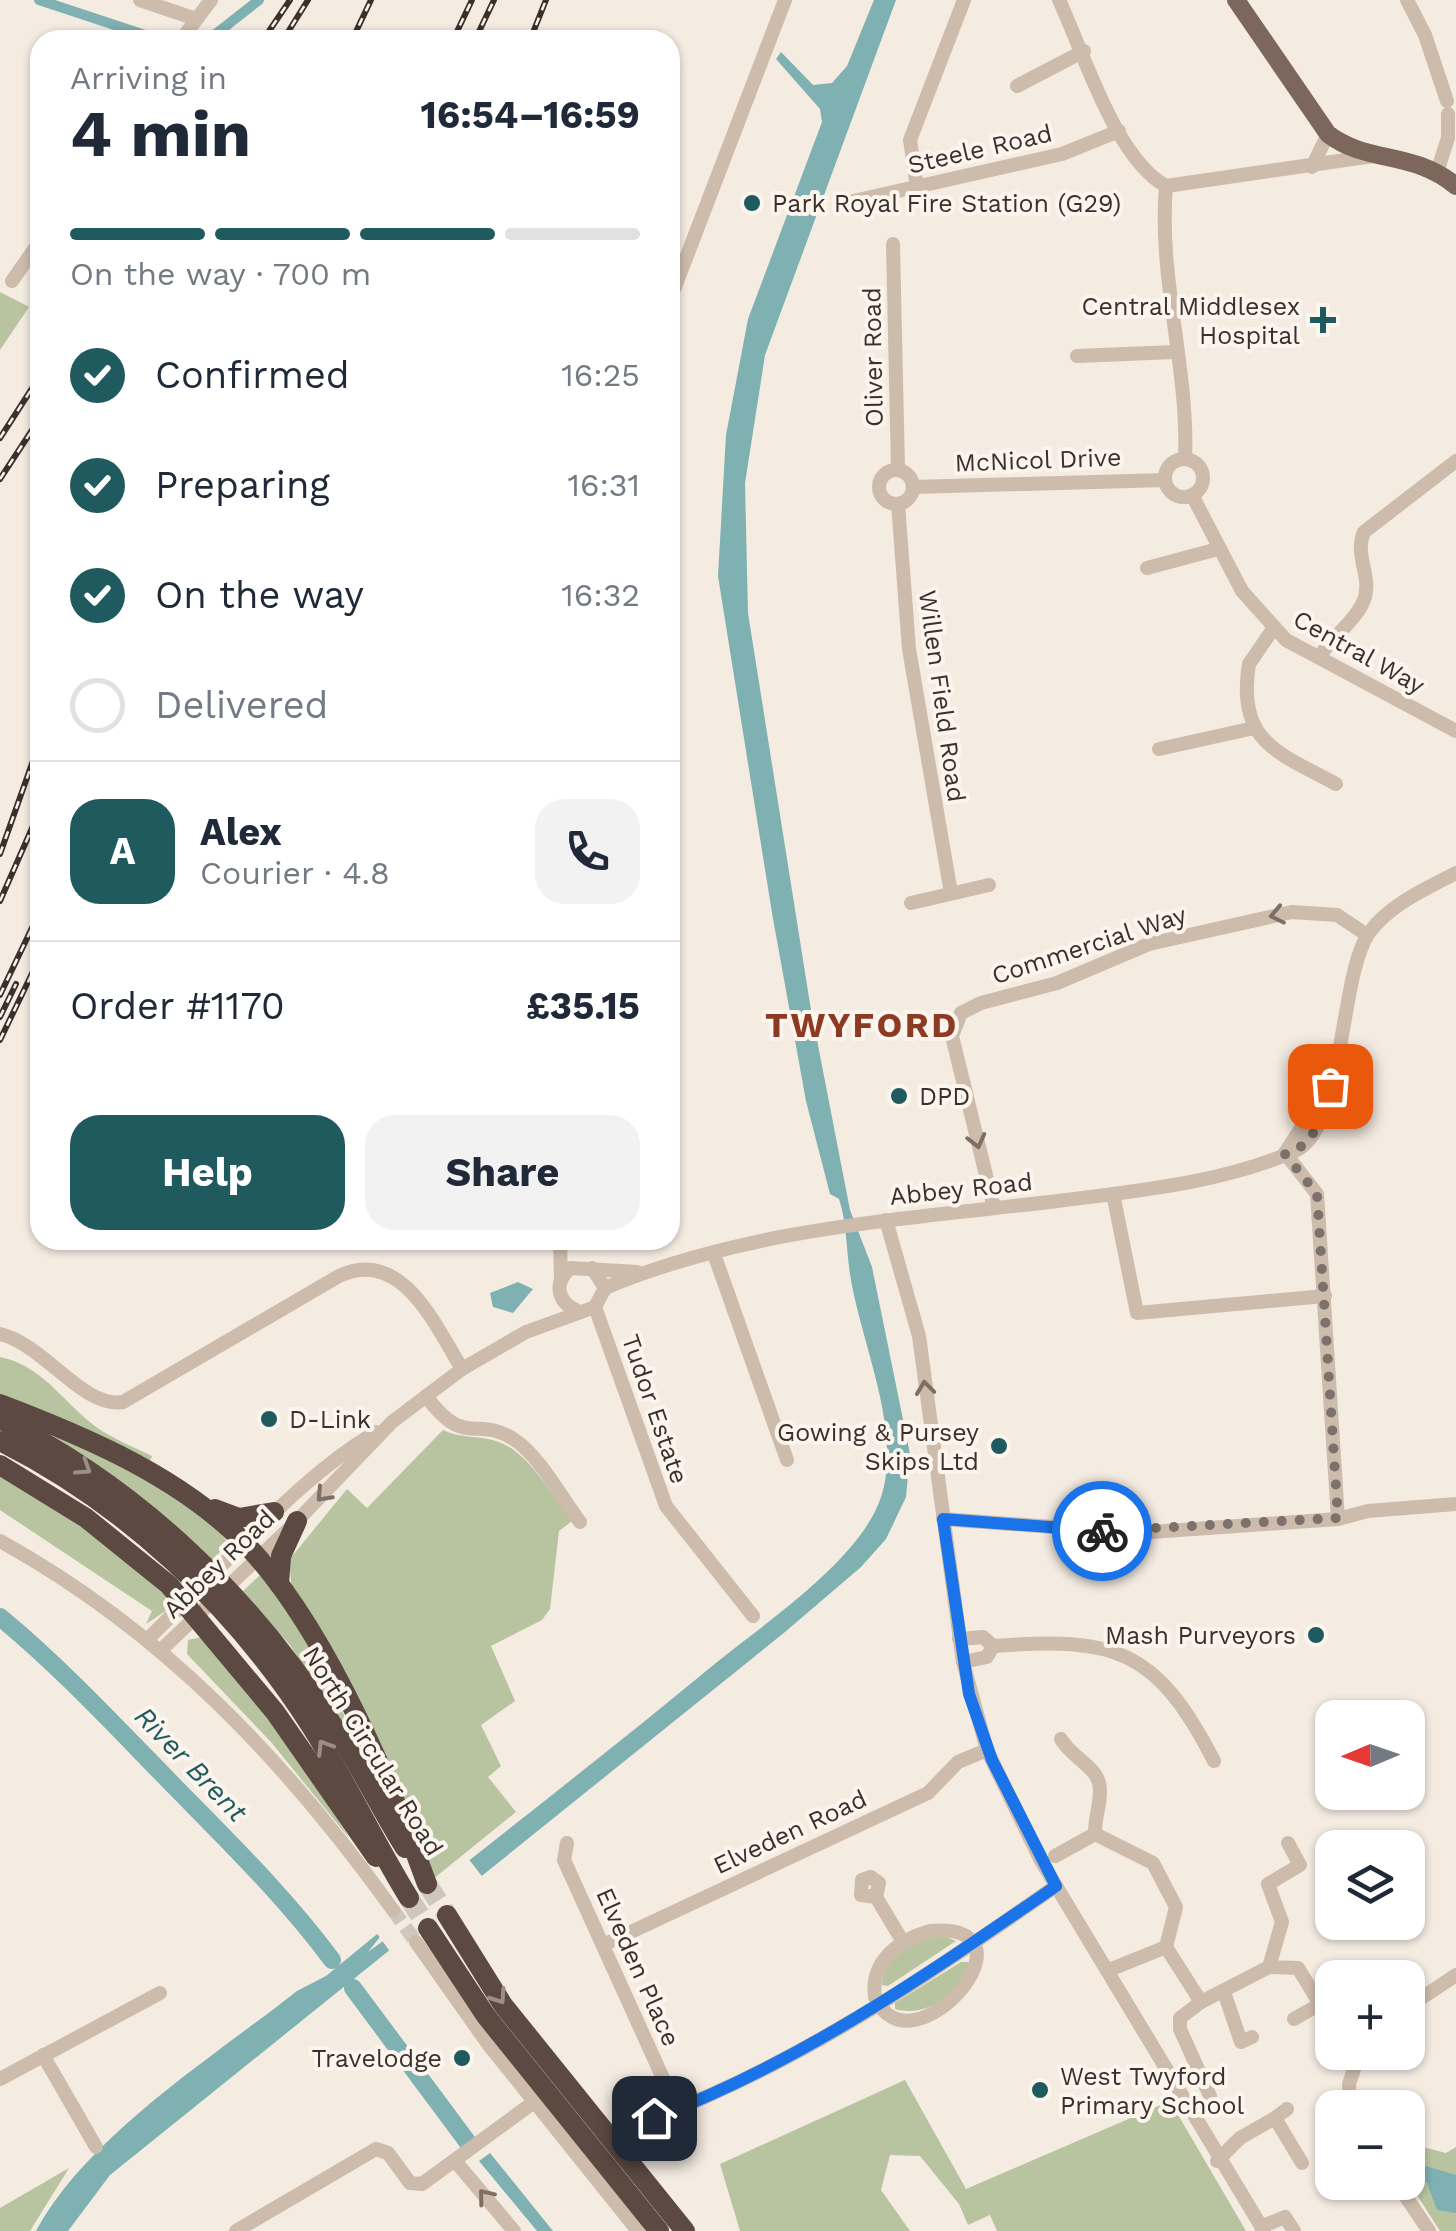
<!DOCTYPE html>
<html lang="en">
<head>
<meta charset="utf-8">
<style>
  body { margin:0; font-family:"Work Sans",sans-serif; background:#f2f2f3; color:#1f2937; height:100vh; display:flex; flex-direction:column; font-size:38px; white-space:nowrap }
  * { box-sizing:border-box; margin:0 }
  p { font-size:32px; color:#747a83 }
  .icon { flex:none; width:55px; height:55px; fill:none; stroke:currentColor; stroke-width:2; stroke-linecap:round; stroke-linejoin:round }
  .map { position:relative; flex:1; overflow:hidden }
  .details { position:absolute; left:30px; top:30px; width:650px; height:1220px; display:flex; flex-direction:column; background:#fff; border-radius:30px; box-shadow:0 2px 8px #0004 }
  .details>* { flex:none }
  .needle { width:65px; rotate:268deg }
  .controls { position:absolute; left:1315px; top:1700px; display:grid; gap:20px }
  .controls a { display:grid; place-items:center; width:110px; height:110px; border-radius:20px; background:#fff; box-shadow:0 2px 8px #0004; font-size:50px }
  .pin { position:absolute; display:grid; place-items:center; width:85px; height:85px; color:#fff; margin:-42px; border-radius:20px; box-shadow:0 5px 15px #0006 }
  .courier { position:absolute; display:grid; place-items:center; width:100px; height:100px; margin:-50px; border:8px solid #1a73e8; border-radius:50%; background:#fff; color:#222; box-shadow:0 2px 12px #0007 }
  .overview em { font-style:normal; font-weight:700 }
  .overview div { display:flex; flex-direction:column-reverse }
  .overview { display:flex; align-items:center; justify-content:space-between; height:170px; padding:0 40px }
  h1 { font-size:65px; font-weight:700; line-height:75px }
  .bar { display:grid; grid-template-columns:repeat(4,1fr); gap:15px 10px; align-content:center; height:120px; padding:0 40px }
  .bar i { height:12px; border-radius:8px; background:#e0e1e3 }
  .bar .current { background:#1f5a5e }
  .bar p { grid-column:span 4 }
  .line { display:flex; align-items:center; gap:25px; padding:0 40px; border-top:2px solid #e0e1e3 }
  .line div { flex:1 }
  .round { display:grid; place-items:center; flex:none; width:105px; height:105px; border-radius:30px; background:#f2f2f3 }
  ol { padding:0 40px; list-style:none }
  li { display:flex; align-items:center; gap:30px; height:110px }
  li p { margin-inline-start:auto }
  li .icon { padding:10px; border-radius:50%; background:#1f5a5e; color:#fff; stroke-width:4 }
  li:last-child { color:#747a83 }
  li i { width:55px; height:55px; border:5px solid #e0e1e3; border-radius:50% }
  .cta { display:flex; gap:20px; margin-top:auto; padding:20px 40px }
  .cta a { flex:1; height:115px; border-radius:30px; background:#1f5a5e; color:#fff; font-size:40px; font-weight:700; line-height:115px; text-align:center }
  .cta a+a { background:#f2f2f3; color:#1f2937 }
  .map>svg:first-child { display:block }
  .green { fill:#b8c4a0 }
  .water { fill:#7fb0b2; fill-rule:evenodd }
  .pier { fill:#f4ebe1 }
  .lines { fill:none; stroke-linecap:round; stroke-linejoin:round }
  .canal { stroke:#7fb0b2; stroke-width:10 }
  .river { stroke:#7fb0b2; stroke-width:18 }
  .minor-tunnel { stroke:#cfc6bd; stroke-width:14; stroke-dasharray:14 7; stroke-linecap:butt }
  .highway-tunnel { stroke:#cfc6bd; stroke-width:20; stroke-dasharray:20 10; stroke-linecap:butt }
  .minor { stroke:#cdbbac; stroke-width:14 }
  .major { stroke:#7d675c; stroke-width:18 }
  .highway { stroke:#5c4a42; stroke-width:20 }
  .rail-casing { stroke:#3b302b; stroke-width:6 }
  .rail { stroke:#fbf5ee; stroke-width:2.5; stroke-dasharray:8; stroke-linecap:butt }
  .oneway { stroke:#7d6f65 }
  .oneway2 { stroke:#9c8e87 }
  .done { stroke:#7c716b; stroke-width:10; stroke-dasharray:0 18 }
  .route { stroke:#1a73e8; stroke-width:12 }
  .poi-dot { fill:#1f5a5e; stroke:#fbf5ee; stroke-width:4 }
  .labels { text-anchor:middle; dominant-baseline:central; stroke-width:8; stroke-linejoin:round; paint-order:stroke }
  .street-label { font-size:25px; fill:#3b302b; stroke:#fbf5ee }
  .poi-label { font-size:25px; fill:#3b302b; stroke:#fbf5ee; text-anchor:start }
  .water-label { font-size:28px; font-style:italic; fill:#1f5a5e; stroke:#fbf5ee }
  .district-label { font-size:35px; font-weight:bold; letter-spacing:2.5px; fill:#8c3b22; stroke:#fbf5ee }
</style>
</head>
<body>
<div class="map">
<svg width="1456" height="2231" viewBox="0 0 1456 2231">
  <rect width="100%" height="100%" fill="#f4ebe1"/>
  <g class="green">
    <path d="M0,292L29,307L0,350Z"/>
    <path d="M0,1357C49,1367 69,1414 109,1435C123,1443 138,1449 152,1456L150,1461L0,1395Z"/>
    <path d="M443,1430C461,1439 478,1435 496,1441C528,1450 552,1496 572,1521L559,1531L550,1609L542,1620L491,1646L515,1701L481,1725L501,1766L488,1777L516,1812L427,1884L293,1602L289,1560L347,1489L367,1508Z"/>
    <path d="M56,1434C100,1457 206,1501 228,1544L212,1560L120,1481L54,1438Z"/>
    <path d="M0,1470L106,1543L165,1595L167,1610L146,1624L152,1611L0,1510Z"/>
    <path d="M260,1575C297,1618 322,1668 346,1719L341,1722L290,1645L242,1592Z"/>
    <path d="M202,1637L285,1733L349,1838L271,1742L187,1654L188,1640Z"/>
    <path d="M941,1935L956,1941L888,1986L882,1985C883,1954 915,1941 941,1935Z"/>
    <path d="M961,1962H969C968,1994 924,2018 895,2009V2003Z"/>
    <path d="M905,2080L966,2189L1170,2101L1246,2231H997L990,2215L968,2225L959,2204L920,2156L890,2155L881,2190L910,2231H740L720,2164Z"/>
    <path d="M1419,2146L1446,2153L1456,2147V2231H1440L1408,2181V2152Z"/>
    <path d="M69,2168L30,2231H0V2208Z"/>
  </g>
  <g class="water">
    <path d="M874,0H896L765,355L745,483L748,613L810,1004L850,1210L872,1267L910,1454L906,1497L886,1539L861,1567L785,1632L110,2175L68,2231H36C87,2136 212,2058 297,1991L326,1976C453,1871 584,1772 711,1667C763,1624 860,1561 881,1497C903,1430 860,1341 850,1274C846,1248 847,1223 839,1199L830,1194L806,1101L772,913L718,576L726,435L748,319L822,122L820,109L776,59L781,52L813,85L832,83L847,66ZM466,1871L471,1877L368,1952L380,1937Z"/>
    <path d="M518,1282L533,1289L513,1313L493,1307L490,1293Z"/>
    <path d="M490,2153L553,2231H537L479,2161Z"/>
    <path d="M1419,2164L1456,2175V2213L1437,2210L1427,2183L1416,2177Z"/>
  </g>
  <path class="pier" d="M467,1857L485,1880L391,1953L373,1928Z"/>
  <g class="lines">
    <g class="canal">
      <path d="M39,0L160,40"/>
      <path d="M208,40L259,0"/>
    </g>
    <g class="river">
      <path d="M0,1617C64,1670 119,1730 177,1789C231,1844 286,1898 332,1960"/>
      <path d="M353,1988L469,2144"/>
    </g>
    <path class="minor-tunnel" d="M393,1910L416,1942"/>
    <g class="highway-tunnel">
      <path d="M427,1884L447,1915"/>
      <path d="M409,1898L428,1928"/>
    </g>
    <g class="minor">
      <path d="M140,0L196,19"/>
      <path d="M1059,0C1084,53 1115,158 1166,186L1373,156"/>
      <path d="M1407,0L1425,35L1447,101"/>
      <path d="M181,40L211,0"/>
      <path d="M1017,86L1084,51"/>
      <path d="M1312,167L1328,134"/>
      <path d="M1437,172L1448,138V114"/>
      <path d="M1166,186C1158,279 1189,368 1185,459"/>
      <path d="M917,187L910,140L964,0"/>
      <path d="M849,202L1062,154L1119,131"/>
      <path d="M893,244L898,470"/>
      <path d="M12,281L40,241"/>
      <path d="M670,300L785,0"/>
      <path d="M1077,356L1175,352"/>
      <circle cx="1184" cy="478" r="19"/>
      <circle cx="896" cy="487" r="17"/>
      <path d="M913,487L1165,480"/>
      <path d="M1192,495L1242,591L1286,640L1456,731"/>
      <path d="M898,504L909,649L951,893"/>
      <path d="M1147,568L1218,549"/>
      <path d="M1273,629L1249,664C1236,742 1279,753 1336,784"/>
      <path d="M1320,656C1332,637 1359,618 1365,597C1371,575 1354,554 1364,532L1456,461"/>
      <path d="M1159,749L1254,728"/>
      <path d="M911,903L989,885"/>
      <path d="M1285,1153L1317,1194L1338,1519"/>
      <path d="M1285,1153L1322,1095"/>
      <path d="M1113,1194L1137,1313L1325,1296"/>
      <path d="M994,1208L952,1036L961,1013L981,1003L1057,983L1149,944L1292,912L1337,915L1367,935"/>
      <path d="M886,1220L919,1336L963,1662L987,1750L1041,1861L1264,2231"/>
      <path d="M560,1240L561,1278"/>
      <path d="M714,1254L787,1460"/>
      <path d="M605,1288C748,1228 906,1219 1058,1201C1136,1191 1222,1183 1295,1151C1345,1129 1339,975 1369,933C1390,904 1426,889 1456,873"/>
      <path d="M595,1307L666,1506L753,1616"/>
      <path d="M576,1310C556,1301 554,1281 571,1268L637,1272"/>
      <path d="M0,1334C44,1344 83,1409 123,1402L339,1276C402,1246 436,1327 462,1369"/>
      <path d="M426,1396C466,1450 475,1414 515,1440C540,1457 561,1497 580,1522"/>
      <path d="M943,1519L1137,1533L1338,1519L1368,1511L1456,1504"/>
      <path d="M0,1541C163,1631 285,1760 393,1910"/>
      <path d="M209,1578C261,1526 312,1470 376,1432"/>
      <path d="M148,1639L190,1597"/>
      <path d="M959,1639L983,1637L993,1646C1115,1637 1156,1648 1214,1761"/>
      <path d="M161,1650L297,1521L392,1422L462,1369L526,1332L595,1307L605,1288L592,1268"/>
      <path d="M963,1662L987,1657L993,1646"/>
      <path d="M1061,1739C1070,1756 1095,1766 1099,1783C1103,1799 1094,1818 1095,1834L1153,1863L1176,1907L1166,1947L1109,1970"/>
      <path d="M567,1843L564,1860L677,2109"/>
      <path d="M1288,1843L1300,1865L1268,1884L1282,1922L1269,1967L1298,1968L1320,2004L1294,2019"/>
      <path d="M1055,1856L1095,1834"/>
      <path d="M876,1897L861,1895L862,1880L871,1877L879,1883L876,1897L903,1942"/>
      <path d="M930,1931C1048,1921 910,2079 875,1997C870,1961 899,1940 930,1931Z"/>
      <path d="M416,1942L488,2044L638,2231"/>
      <path d="M603,1945L928,1793L958,1762L987,1750"/>
      <path d="M1166,1947L1201,2002L1269,1967"/>
      <path d="M1224,1992L1241,2042L1252,2037"/>
      <path d="M1201,2002L1180,2018V2029L1210,2096"/>
      <path d="M1408,2007L1456,1975"/>
      <path d="M43,2055L96,2147"/>
      <path d="M0,2079L160,1993"/>
      <path d="M1350,2108L1349,2084L1360,2052"/>
      <path d="M654,2118C800,2063 929,1975 1056,1886"/>
      <path d="M1275,2118L1287,2109"/>
      <path d="M1217,2161L1240,2138L1275,2118L1302,2163"/>
      <path d="M456,2162L514,2231"/>
      <path d="M1396,2182L1429,2231"/>
      <path d="M1261,2227L1285,2217L1294,2231"/>
      <path d="M236,2231L376,2149L388,2153L410,2183L422,2184L534,2102"/>
    </g>
    <path class="major" d="M1236,0L1328,134C1367,164 1413,150 1456,186"/>
    <g class="highway">
      <path d="M0,1404C79,1434 164,1470 228,1527C316,1605 387,1774 427,1884"/>
      <path d="M0,1419C139,1488 254,1599 336,1730C361,1768 381,1810 405,1848"/>
      <path d="M0,1441C126,1504 235,1607 311,1726C346,1781 374,1841 409,1898"/>
      <path d="M0,1465L86,1518L169,1585L275,1712L376,1857"/>
      <path d="M215,1509L239,1518L274,1512"/>
      <path d="M279,1584L281,1556L297,1521"/>
      <path d="M447,1915L503,2005L685,2231"/>
      <path d="M428,1928L486,2016L659,2231"/>
    </g>
    <defs>
      <g id="rail">
        <path d="M263,40L290,0"/>
        <path d="M283,40L308,0"/>
        <path d="M352,40L371,0"/>
        <path d="M453,40L472,0"/>
        <path d="M475,40L494,0"/>
        <path d="M530,40L546,0"/>
        <path d="M0,438L40,376"/>
        <path d="M0,479L40,418"/>
        <path d="M0,854L40,741"/>
        <path d="M0,901L40,810"/>
        <path d="M0,995L40,911"/>
        <path d="M0,1017L16,984"/>
        <path d="M0,1040L40,957"/>
      </g>
    </defs>
    <use href="#rail" class="rail-casing"/>
    <use href="#rail" class="rail"/>
  </g>
  <defs><path id="oneway-chevron" d="M-2-3.5L2.5 0L-2 3.5" fill="none" stroke-width="1.6" stroke-linecap="round" stroke-linejoin="round" transform="scale(2.5)"/></defs>
  <g class="oneway">
    <use href="#oneway-chevron" transform="translate(1277 915) rotate(168)"/>
    <use href="#oneway-chevron" transform="translate(977 1141) rotate(76)"/>
    <use href="#oneway-chevron" transform="translate(925 1388) rotate(-97)"/>
    <use href="#oneway-chevron" transform="translate(323 1495) rotate(133)"/>
    <use href="#oneway-chevron" transform="translate(485 2196) rotate(-129)"/>
  </g>
  <g class="oneway2">
    <use href="#oneway-chevron" transform="translate(84 1468) rotate(33)"/>
    <use href="#oneway-chevron" transform="translate(324 1747) rotate(-122)"/>
    <use href="#oneway-chevron" transform="translate(499 1997) rotate(56)"/>
  </g>
  <g class="lines">
    <path class="done" d="M1102,1531L1338,1518L1317,1194L1285,1154C1316,1146 1323,1113 1330,1086"/>
    <path class="route" d="M654,2118C800,2063 928,1974 1056,1886L992,1760L969,1694L943,1519L1102,1531"/>
  </g>
  <g class="poi-dot">
    <circle cx="752" cy="203" r="10"/>
    <path d="M1318 305h10v10h10v10h-10v10h-10v-10h-10v-10h10z"/>
    <circle cx="899" cy="1096" r="10"/>
    <circle cx="269" cy="1419" r="10"/>
    <circle cx="999" cy="1446" r="10"/>
    <circle cx="1316" cy="1635" r="10"/>
    <circle cx="462" cy="2058" r="10"/>
    <circle cx="1040" cy="2090" r="10"/>
  </g>
  <g class="labels">
    <g class="street-label">
      <text transform="translate(980 149) rotate(-13)">Steele Road</text>
      <text transform="translate(873 357) rotate(-91)">Oliver Road</text>
      <text transform="translate(1038 460) rotate(-2)">McNicol Drive</text>
      <text transform="translate(1359 652) rotate(29)">Central Way</text>
      <text transform="translate(942 696) rotate(82)">Willen Field Road</text>
      <text transform="translate(1089 945) rotate(-18)">Commercial Way</text>
      <text transform="translate(961 1189) rotate(-6)">Abbey Road</text>
      <text transform="translate(655 1409) rotate(71)">Tudor Estate</text>
      <text transform="translate(219 1564) rotate(-44)">Abbey Road</text>
      <text transform="translate(373 1751) rotate(58)">North Circular Road</text>
      <text transform="translate(790 1832) rotate(-25)">Elveden Road</text>
      <text transform="translate(638 1967) rotate(66)">Elveden Place</text>
    </g>
    <g class="poi-label">
      <text x="772" y="203">Park Royal Fire Station (G29)</text>
      <text x="1300" y="306" text-anchor="end">Central Middlesex<tspan x="1300" dy="29">Hospital</tspan></text>
      <text x="919" y="1096">DPD</text>
      <text x="289" y="1419">D-Link</text>
      <text x="979" y="1432" text-anchor="end">Gowing &amp; Pursey<tspan x="979" dy="29">Skips Ltd</tspan></text>
      <text x="1296" y="1635" text-anchor="end">Mash Purveyors</text>
      <text x="442" y="2058" text-anchor="end">Travelodge</text>
      <text x="1060" y="2076">West Twyford<tspan x="1060" dy="29">Primary School</tspan></text>
    </g>
    <g class="water-label">
      <text transform="translate(191 1764) rotate(46)">River Brent</text>
    </g>
    <g class="district-label">
      <text x="862" y="1025">TWYFORD</text>
    </g>
  </g>
</svg>
<div class="controls">
<a><svg class="needle" viewBox="-14 -14 28 28"><path d="M0-13l5 13h-10z" fill="#e53935"/><path d="M0 13l5-13h-10z" fill="#747a83"/></svg></a>
<a><svg class="icon" aria-label="layers" viewBox="0 0 24 24"><path d="M12 4l9 5-9 5-9-5zM3 14l9 5 9-5"/></svg></a>
<a>+</a>
<a>−</a>
</div>
<div class="pin" style="left:1330px;top:1086px;background:#ea580c"><svg class="icon" aria-label="bag" viewBox="0 0 24 24"><path d="M5 8h14l-1 12H6zM9 8a3 3 0 0 1 6 0"/></svg></div>
<div class="pin" style="left:654px;top:2118px;background:#1f2937"><svg class="icon" aria-label="home" viewBox="0 0 24 24"><path d="M3 11l9-7 9 7M6 9v11h12V9"/></svg></div>
<div class="courier" style="left:1102px;top:1531px"><svg class="icon" aria-label="bike" viewBox="0 0 24 24"><circle cx="6" cy="16" r="4"/><circle cx="18" cy="16" r="4"/><path d="M6 16l4-8h5l3 8M10 8l3 8H6M13 5h3"/></svg></div>
<section class="details">
<div class="overview"><div><h1>4 min</h1><p>Arriving in</p></div><em>16:54–16:59</em></div>
<div class="bar"><i class="current"></i><i class="current"></i><i class="current"></i><i></i><p>On the way · 700 m</p></div>
<ol>
<li><svg class="icon" aria-label="check" viewBox="0 0 24 24"><path d="M5 12l5 5 9-10"/></svg>Confirmed<p>16:25</p></li>
<li><svg class="icon" aria-label="check" viewBox="0 0 24 24"><path d="M5 12l5 5 9-10"/></svg>Preparing<p>16:31</p></li>
<li><svg class="icon" aria-label="check" viewBox="0 0 24 24"><path d="M5 12l5 5 9-10"/></svg>On the way<p>16:32</p></li>
<li><i></i>Delivered</li>
</ol>
<div class="line" style="height:180px"><b class="round" style="background:#1f5a5e;color:#fff">A</b><div><b>Alex</b><p>Courier · 4.8</p></div><a class="round"><svg class="icon" aria-label="phone" viewBox="0 0 24 24"><path d="M5 4h4l2 5-3 2q2 4 5 5l2-3 5 2v4C11 20 4 13 5 4z"/></svg></a></div>
<div class="line" style="height:130px"><div>Order #1170</div><b>£35.15</b></div>
<div class="cta"><a>Help</a><a>Share</a></div>
</section>
</div>
</body>
</html>
